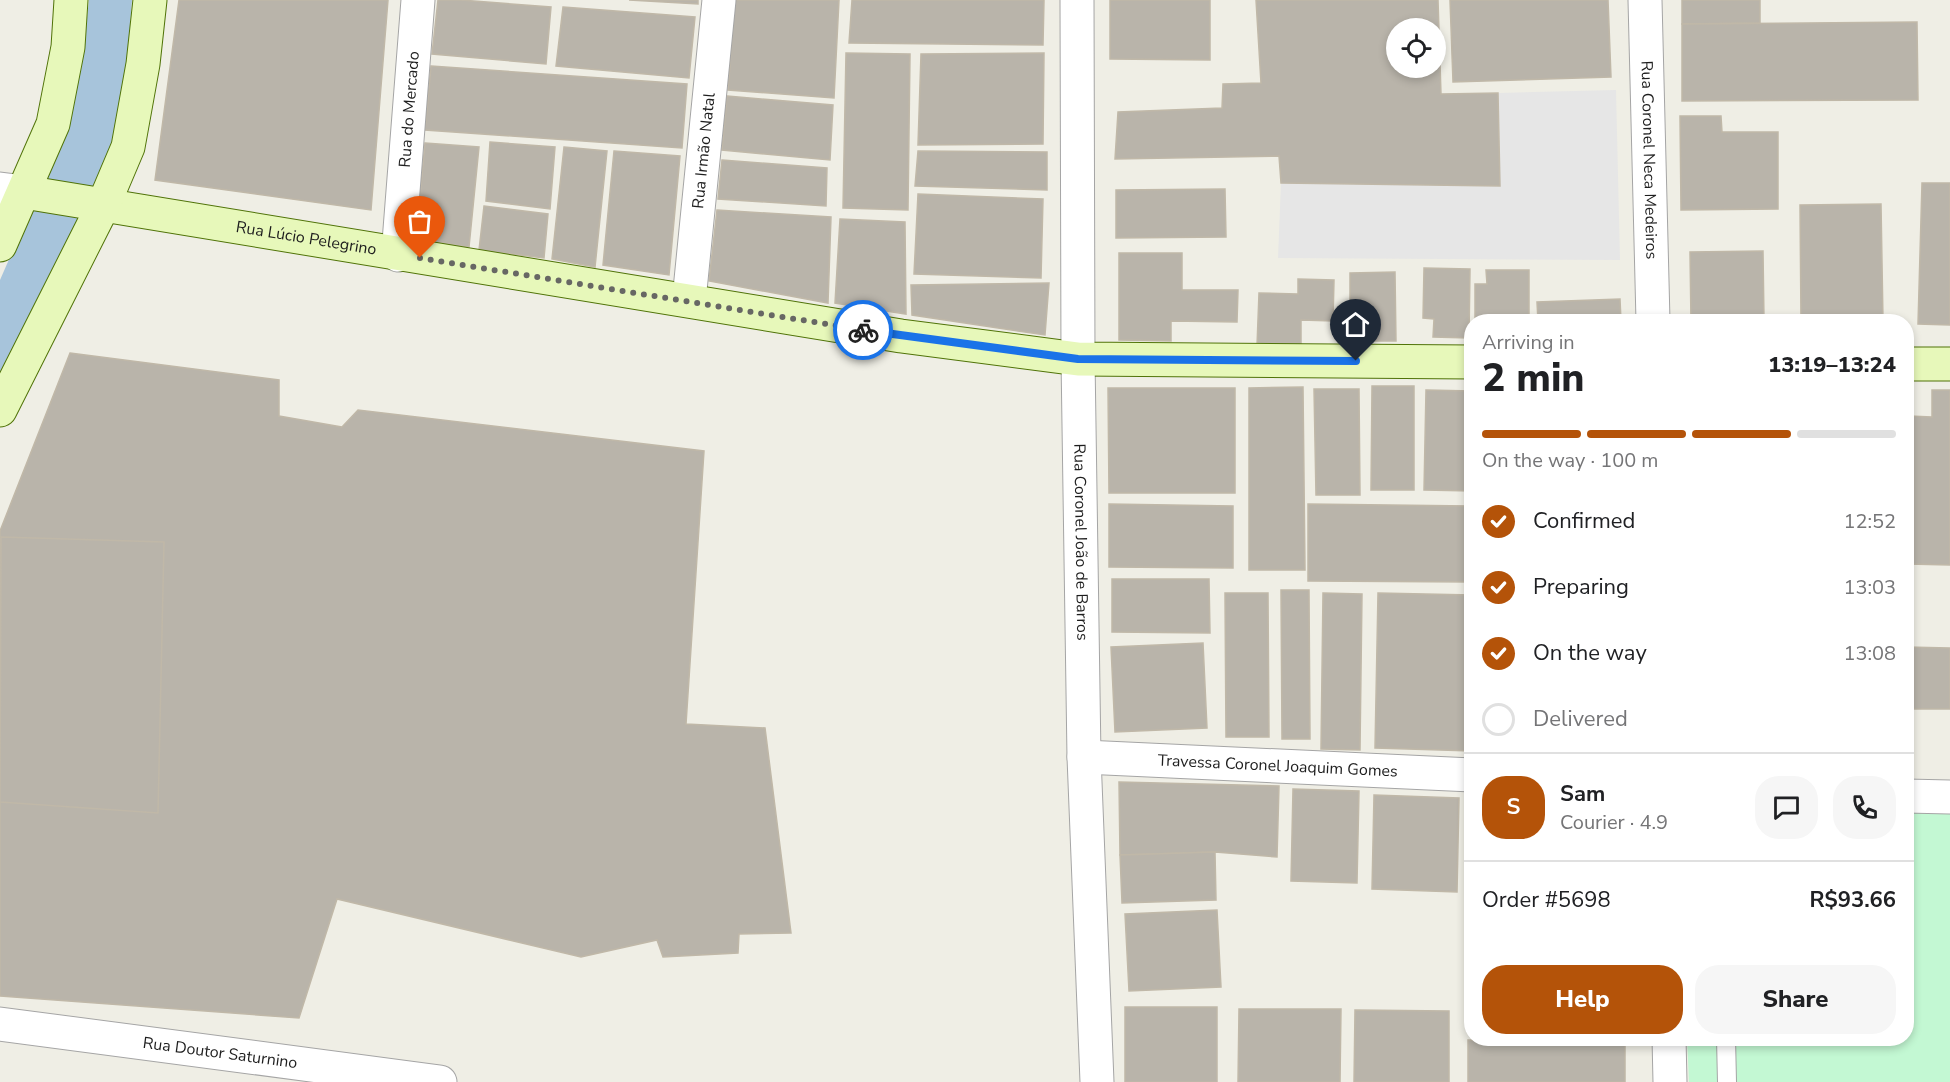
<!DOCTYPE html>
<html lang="en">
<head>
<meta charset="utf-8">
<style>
  body { margin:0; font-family:"Nunito Sans",sans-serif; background:#f6f6f6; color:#202124; height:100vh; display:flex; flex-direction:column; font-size:22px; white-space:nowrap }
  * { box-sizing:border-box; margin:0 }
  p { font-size:20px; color:#757577 }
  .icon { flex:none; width:33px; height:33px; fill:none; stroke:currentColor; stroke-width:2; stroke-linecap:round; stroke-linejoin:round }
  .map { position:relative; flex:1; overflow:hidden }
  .panel { position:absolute; left:1464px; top:314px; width:450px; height:732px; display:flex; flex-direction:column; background:#fff; border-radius:24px; box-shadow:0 3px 9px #0003 }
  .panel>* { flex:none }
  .fabs { position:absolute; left:1386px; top:18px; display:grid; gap:12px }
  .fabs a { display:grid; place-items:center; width:60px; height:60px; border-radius:50%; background:#fff; box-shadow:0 3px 9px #0003; font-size:30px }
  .pin { position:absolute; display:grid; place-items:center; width:51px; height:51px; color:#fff; margin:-62px -26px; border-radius:50% 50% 50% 0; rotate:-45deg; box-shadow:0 0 6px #0007 }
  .pin .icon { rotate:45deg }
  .courier { position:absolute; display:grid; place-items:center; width:60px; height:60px; margin:-30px; border:4px solid #1a73e8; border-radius:50%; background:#fff; color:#222; box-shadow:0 2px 8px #0007 }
  .headline em { font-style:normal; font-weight:800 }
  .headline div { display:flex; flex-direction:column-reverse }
  .headline { display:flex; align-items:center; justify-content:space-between; height:102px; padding:0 18px }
  h1 { font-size:39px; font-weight:800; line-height:45px }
  .bar { display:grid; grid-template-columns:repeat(4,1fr); gap:9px 6px; align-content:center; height:72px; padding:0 18px }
  .bar i { height:8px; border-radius:4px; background:#e0e0e0 }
  .bar .current { background:#b45309 }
  .bar p { grid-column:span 4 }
  .line { display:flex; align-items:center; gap:15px; padding:0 18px; border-top:2px solid #e0e0e0 }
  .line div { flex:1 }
  .round { display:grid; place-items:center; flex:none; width:63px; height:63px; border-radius:24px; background:#f6f6f6 }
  ol { padding:0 18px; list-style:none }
  li { display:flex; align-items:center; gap:18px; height:66px }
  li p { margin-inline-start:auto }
  li .icon { padding:6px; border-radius:50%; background:#b45309; color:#fff; stroke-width:4 }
  li:last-child { color:#757577 }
  li i { width:33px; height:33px; border:3px solid #e0e0e0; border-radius:50% }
  .button { display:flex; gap:12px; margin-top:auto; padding:12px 18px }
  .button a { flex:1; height:69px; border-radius:24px; background:#b45309; color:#fff; font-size:24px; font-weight:800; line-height:69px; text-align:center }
  .button a+a { background:#f6f6f6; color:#202124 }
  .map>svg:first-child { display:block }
  .park { fill:#c3f8d3 }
  .parking { fill:#e6e6e6 }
  .water { fill:#a7c4db }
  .building { fill:#b9b4aa; stroke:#c0b8a8; stroke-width:1.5; fill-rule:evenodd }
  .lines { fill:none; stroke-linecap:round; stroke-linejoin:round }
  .service-casing { stroke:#a5a5a5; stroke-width:20 }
  .minor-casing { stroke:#a5a5a5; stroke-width:35 }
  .tertiary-casing { stroke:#a5a5a5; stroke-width:35 }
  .secondary-casing { stroke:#507308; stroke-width:35 }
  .service { stroke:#fff; stroke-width:18 }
  .minor { stroke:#fff; stroke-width:33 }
  .tertiary { stroke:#fff; stroke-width:33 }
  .secondary { stroke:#e7f8ba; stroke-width:33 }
  .done { stroke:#676764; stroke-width:6; stroke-dasharray:0 10.8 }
  .route { stroke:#1a73e8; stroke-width:8 }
  .labels { text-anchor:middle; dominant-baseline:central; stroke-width:4.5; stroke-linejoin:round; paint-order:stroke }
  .street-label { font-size:16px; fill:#1e1e1e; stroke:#fff }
</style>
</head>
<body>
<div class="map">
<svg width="1950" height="1082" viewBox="0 0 1950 1082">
  <rect width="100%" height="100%" fill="#efeee5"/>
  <path class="park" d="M1907,810L1950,811V1082H1689L1687,1038H1906Z"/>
  <path class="parking" d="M1616,90L1620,260L1278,258L1281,183L1500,186L1498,93Z"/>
  <g class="water">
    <path d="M89,0H132L125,97L97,193L43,180L81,70Z"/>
    <path d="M32,207L83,217L0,384V280Z"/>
  </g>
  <g class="building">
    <path d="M179,0H388L371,210L155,180Z"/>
    <path d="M438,0H461L551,7L546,64L432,54Z"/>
    <path d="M629,0H698V4Z"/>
    <path d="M735,0H839L834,98L728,90Z"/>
    <path d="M852,0H1044L1043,45L849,43Z"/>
    <path d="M1110,0H1210V60L1110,59Z"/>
    <path d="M1256,0H1438L1441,94L1498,93L1500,186L1281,183L1279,156L1115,159L1118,112L1222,108L1223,84L1261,83ZM1396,28H1436V68H1396Z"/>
    <path d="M1450,0H1608L1611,77L1453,82Z"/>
    <path d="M1682,0H1760V23L1682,24Z"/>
    <path d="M563,7L695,17L689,78L556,66Z"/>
    <path d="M1917,22L1918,100L1682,101V24Z"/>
    <path d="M846,53L910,54L908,210L843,208Z"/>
    <path d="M1044,53L1043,144L918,145L921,54Z"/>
    <path d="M431,66L687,84L682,148L425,130Z"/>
    <path d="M727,96L833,105L830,160L722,150Z"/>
    <path d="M1680,116H1721L1722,132H1778V209L1681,210Z"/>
    <path d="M490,142L555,147L550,209L486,201Z"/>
    <path d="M425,143L479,147L469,247L416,239Z"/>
    <path d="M564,147L607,151L595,267L552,259Z"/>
    <path d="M614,151L680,156L669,275L603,265Z"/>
    <path d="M918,151L1047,152V190L915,186Z"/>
    <path d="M722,160L827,168L826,206L718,199Z"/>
    <path d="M1922,183H1950V325L1918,324Z"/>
    <path d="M1225,189L1226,237L1116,238V190Z"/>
    <path d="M918,194L1043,199L1041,278L914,274Z"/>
    <path d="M1881,204L1883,321H1801L1800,205Z"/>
    <path d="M484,206L548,214L544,258L479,250Z"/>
    <path d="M717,210L831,217L828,303L709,281Z"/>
    <path d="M840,219L905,222L906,314L835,303Z"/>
    <path d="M1763,251L1764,321H1691L1690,252Z"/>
    <path d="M1119,253H1182V290H1238L1237,322L1171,321V341L1119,340Z"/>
    <path d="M1424,268L1470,269L1469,338L1433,337L1434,319L1423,318Z"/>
    <path d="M1486,270H1529V321H1475V284H1487Z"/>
    <path d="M1395,272L1396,341H1350V273Z"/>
    <path d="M1298,279L1334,280L1333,321L1301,320V347L1257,346L1259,293L1298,294Z"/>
    <path d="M1049,283L1045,335L912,315L911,285Z"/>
    <path d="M1620,299L1621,321H1538L1537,302Z"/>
    <path d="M70,353L279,380V416L342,427L358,410L704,451L686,724L765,728L791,933L739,934L738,953L663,957L657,940L581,957L337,899L299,1018L0,996V531Z"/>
    <path d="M1372,386H1414V490H1371Z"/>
    <path d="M1303,387L1305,570H1249V388Z"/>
    <path d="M1108,388H1235V493H1109Z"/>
    <path d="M1314,389H1359L1360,495H1316Z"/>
    <path d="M1426,390L1472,391V491L1424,490Z"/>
    <path d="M1932,390H1950V565L1908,564L1910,416L1932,417Z"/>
    <path d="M1109,504L1233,506V568L1109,567Z"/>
    <path d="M1308,504L1470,506L1469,582L1308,581Z"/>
    <path d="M1,537L164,542L158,813L0,802Z"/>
    <path d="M1112,579H1209L1210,633L1112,632Z"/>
    <path d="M1281,590H1309L1310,739H1282Z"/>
    <path d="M1225,593H1268L1269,737H1226Z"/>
    <path d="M1323,593L1362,594L1360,750L1321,749Z"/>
    <path d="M1378,593L1472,595V751L1375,748Z"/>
    <path d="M1203,643L1207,728L1115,732L1111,647Z"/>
    <path d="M1906,647L1950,648V709H1906Z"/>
    <path d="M1119,782L1279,786L1277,857L1215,852L1120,855Z"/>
    <path d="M1293,789L1359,791L1357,883L1291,881Z"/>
    <path d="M1374,795L1459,798L1457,892L1372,889Z"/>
    <path d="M1215,852L1216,900L1122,903L1120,855Z"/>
    <path d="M1217,910L1221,987L1129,991L1125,914Z"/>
    <rect x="1125" y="1007" width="92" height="75"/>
    <path d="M1239,1009H1341L1340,1082H1238Z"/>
    <path d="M1355,1010L1449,1011V1082H1354Z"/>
    <path d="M1468,1040L1625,1041V1082H1468Z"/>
  </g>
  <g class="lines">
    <defs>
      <path id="service" d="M1726,1038L1727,1082"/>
      <g id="minor">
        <path id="s1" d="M1077,0L1078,359L1084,757L1097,1082"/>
        <path id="s2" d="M1645,0L1653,321"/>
        <path d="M0,189L24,192"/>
        <path id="s3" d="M398,255L418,0"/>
        <path id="s4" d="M689,300L719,0"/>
        <path id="s5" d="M1084,757L1472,775"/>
        <path d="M1906,796L1950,797"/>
        <path id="s6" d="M0,1024L440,1082"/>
      </g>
      <path id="tertiary" d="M1669,1038L1670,1082"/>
      <g id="secondary">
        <path id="s7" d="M24,192L901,336L1078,359L1472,362"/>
        <path d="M0,245L53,124L68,47L71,0"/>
        <path d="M1906,364H1950"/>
        <path d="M0,410L103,206L128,147L143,64L150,0"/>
      </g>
    </defs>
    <use href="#service" class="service-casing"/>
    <use href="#minor" class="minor-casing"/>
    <use href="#tertiary" class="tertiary-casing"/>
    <use href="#secondary" class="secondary-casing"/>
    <use href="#service" class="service"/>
    <use href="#minor" class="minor"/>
    <use href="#tertiary" class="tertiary"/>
    <use href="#secondary" class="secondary"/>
  </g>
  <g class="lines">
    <path class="done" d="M420,258L863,330"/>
    <path class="route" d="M863,330L1078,359L1356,361"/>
  </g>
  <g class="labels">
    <g class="street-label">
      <text stroke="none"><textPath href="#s3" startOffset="146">Rua do Mercado</textPath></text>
      <text stroke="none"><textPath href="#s4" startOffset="150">Rua Irmão Natal</textPath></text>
      <text stroke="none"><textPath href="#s2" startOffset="160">Rua Coronel Neca Medeiros</textPath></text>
      <text stroke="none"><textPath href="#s7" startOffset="286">Rua Lúcio Pelegrino</textPath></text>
      <text stroke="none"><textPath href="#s1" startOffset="542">Rua Coronel João de Barros</textPath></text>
      <text stroke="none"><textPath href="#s5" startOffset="194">Travessa Coronel Joaquim Gomes</textPath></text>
      <text stroke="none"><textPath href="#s6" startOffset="222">Rua Doutor Saturnino</textPath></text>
    </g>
  </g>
</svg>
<div class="fabs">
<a><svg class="icon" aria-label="locate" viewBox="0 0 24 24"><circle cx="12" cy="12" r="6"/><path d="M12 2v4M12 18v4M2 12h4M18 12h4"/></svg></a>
</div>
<div class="pin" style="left:420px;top:258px;background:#ea580c"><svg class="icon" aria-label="bag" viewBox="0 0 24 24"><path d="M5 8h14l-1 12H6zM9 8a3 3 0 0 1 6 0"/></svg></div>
<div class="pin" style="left:1356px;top:361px;background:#1f2937"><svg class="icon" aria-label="home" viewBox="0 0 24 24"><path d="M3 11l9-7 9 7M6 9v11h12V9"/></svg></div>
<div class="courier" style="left:863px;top:330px"><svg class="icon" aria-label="bike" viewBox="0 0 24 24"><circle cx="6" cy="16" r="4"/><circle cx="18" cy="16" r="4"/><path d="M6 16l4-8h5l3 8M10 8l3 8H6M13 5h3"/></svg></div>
<section class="panel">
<div class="headline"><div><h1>2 min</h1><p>Arriving in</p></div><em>13:19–13:24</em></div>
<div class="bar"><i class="current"></i><i class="current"></i><i class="current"></i><i></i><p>On the way · 100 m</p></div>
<ol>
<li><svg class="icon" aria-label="check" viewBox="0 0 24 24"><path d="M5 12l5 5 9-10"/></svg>Confirmed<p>12:52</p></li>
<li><svg class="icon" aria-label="check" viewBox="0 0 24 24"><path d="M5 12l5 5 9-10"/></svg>Preparing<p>13:03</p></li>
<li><svg class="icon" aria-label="check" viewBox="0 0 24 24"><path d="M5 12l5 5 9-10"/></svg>On the way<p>13:08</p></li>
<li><i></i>Delivered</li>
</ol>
<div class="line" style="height:108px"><b class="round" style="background:#b45309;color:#fff">S</b><div><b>Sam</b><p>Courier · 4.9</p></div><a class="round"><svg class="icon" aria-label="chat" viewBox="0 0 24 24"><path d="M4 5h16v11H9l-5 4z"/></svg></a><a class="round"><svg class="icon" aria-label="phone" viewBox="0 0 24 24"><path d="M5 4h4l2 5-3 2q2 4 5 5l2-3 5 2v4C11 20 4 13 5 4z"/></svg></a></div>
<div class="line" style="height:78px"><div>Order #5698</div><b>R$93.66</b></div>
<div class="button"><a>Help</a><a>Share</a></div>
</section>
</div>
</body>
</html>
